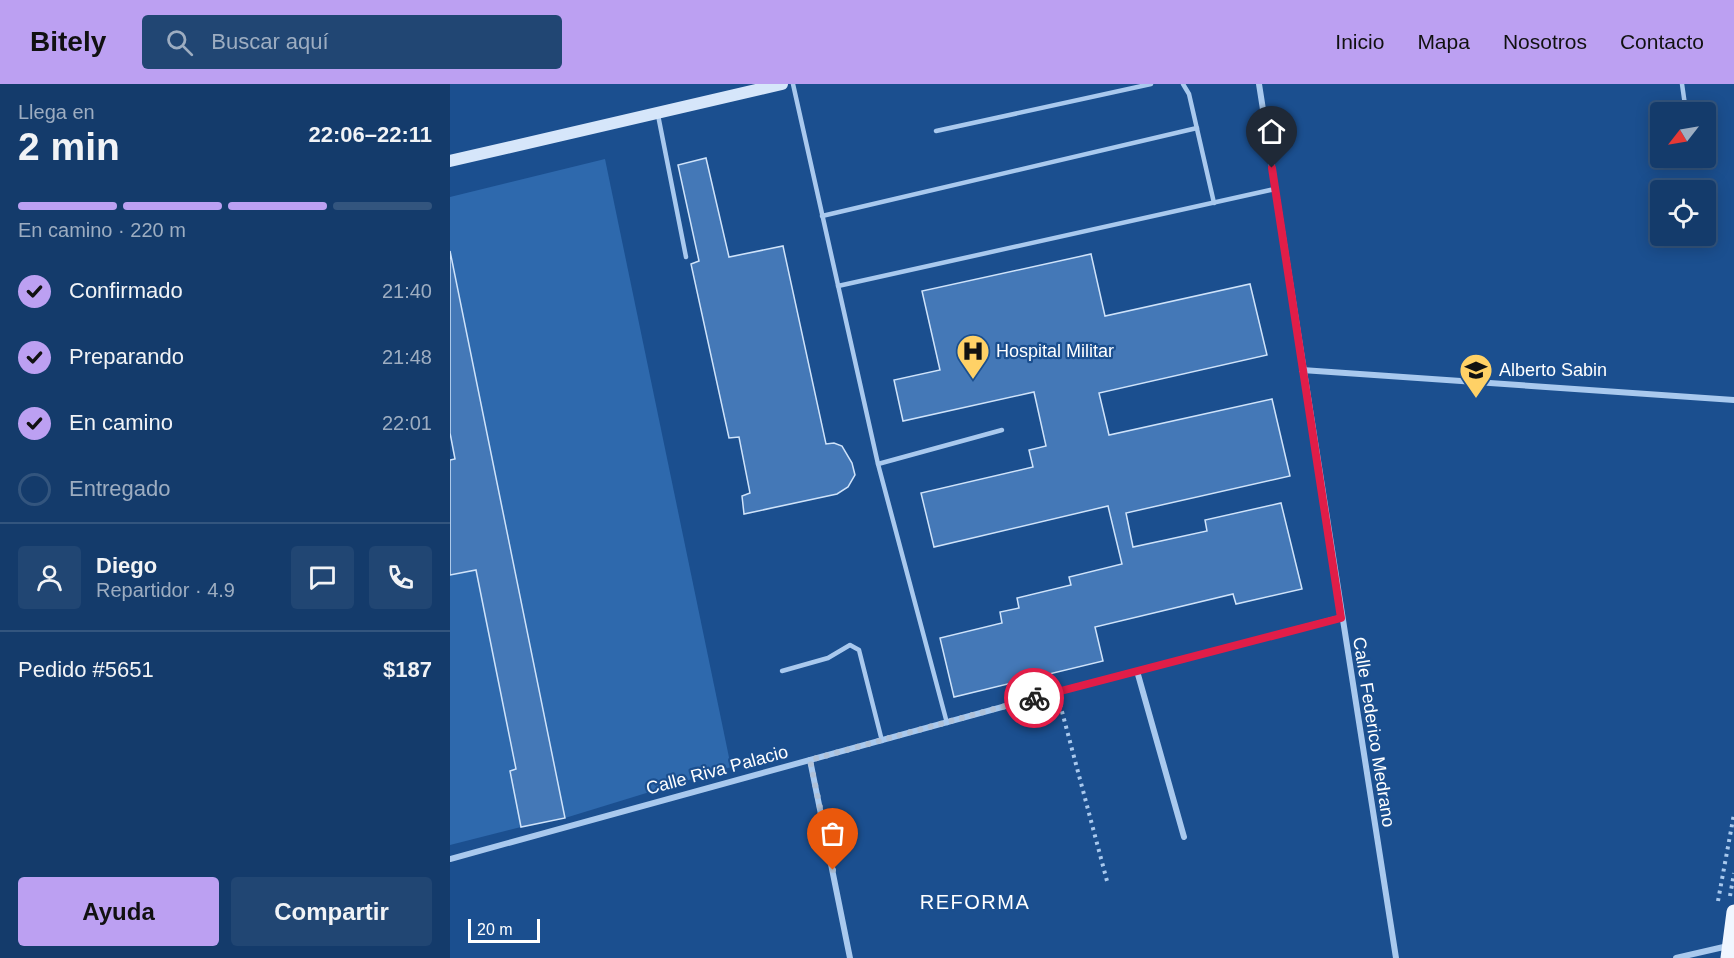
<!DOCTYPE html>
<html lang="es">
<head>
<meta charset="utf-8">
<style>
  body { margin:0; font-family:Arial,sans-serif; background:#214673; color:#f1f3f6; height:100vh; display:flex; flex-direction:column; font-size:22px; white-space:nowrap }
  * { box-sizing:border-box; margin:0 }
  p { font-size:20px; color:#9dadc1 }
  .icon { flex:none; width:33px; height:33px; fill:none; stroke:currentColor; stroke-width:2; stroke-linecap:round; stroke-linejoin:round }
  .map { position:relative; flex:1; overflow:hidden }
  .details { display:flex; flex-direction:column; background:#143b6b; width:450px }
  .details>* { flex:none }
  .needle { width:39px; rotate:239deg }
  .tools { position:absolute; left:1200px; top:18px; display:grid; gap:12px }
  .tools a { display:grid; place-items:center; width:66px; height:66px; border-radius:6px; background:#143b6b; box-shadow:0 3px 15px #0003,0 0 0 2px #33557e; font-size:30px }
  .scale { position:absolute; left:18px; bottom:15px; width:72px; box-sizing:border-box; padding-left:6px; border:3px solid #fff; border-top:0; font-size:16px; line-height:21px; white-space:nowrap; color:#fff; -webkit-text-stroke:4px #1b4f8f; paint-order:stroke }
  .pin { position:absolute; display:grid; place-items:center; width:51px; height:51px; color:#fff; margin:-62px -26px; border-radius:50% 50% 50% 0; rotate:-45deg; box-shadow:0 0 6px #0007 }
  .pin .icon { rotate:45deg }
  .courier { position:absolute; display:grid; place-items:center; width:60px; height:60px; margin:-30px; border:4px solid #e11d48; border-radius:50%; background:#fff; color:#222; box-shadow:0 2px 8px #0007 }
  .summary em { font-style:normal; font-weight:700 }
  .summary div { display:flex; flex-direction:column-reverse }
  .summary { display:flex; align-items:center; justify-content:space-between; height:102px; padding:0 18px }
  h1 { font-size:39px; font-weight:700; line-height:45px }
  .bar { display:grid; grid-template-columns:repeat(4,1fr); gap:9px 6px; align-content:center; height:72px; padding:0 18px }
  .bar i { height:8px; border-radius:4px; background:#33557e }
  .bar .selected { background:#bca0f2 }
  .bar p { grid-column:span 4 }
  .line { display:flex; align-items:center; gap:15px; padding:0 18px; border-top:2px solid #33557e }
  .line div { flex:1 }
  .round { display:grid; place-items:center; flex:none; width:63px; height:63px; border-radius:6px; background:#214673 }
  ol { padding:0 18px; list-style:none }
  li { display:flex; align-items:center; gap:18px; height:66px }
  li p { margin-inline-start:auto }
  li .icon { padding:6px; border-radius:50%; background:#bca0f2; color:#111; stroke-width:4 }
  li:last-child { color:#9dadc1 }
  li i { width:33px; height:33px; border:3px solid #33557e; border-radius:50% }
  .action { display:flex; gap:12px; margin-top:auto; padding:12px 18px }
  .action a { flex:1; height:69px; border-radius:6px; background:#bca0f2; color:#111; font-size:24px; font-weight:700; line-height:69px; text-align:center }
  .action a+a { background:#214673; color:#f1f3f6 }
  header { display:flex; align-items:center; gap:36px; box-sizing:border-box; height:84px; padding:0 30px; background:#bca0f2; color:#111 }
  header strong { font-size:28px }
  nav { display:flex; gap:33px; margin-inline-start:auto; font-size:21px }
  .search { width:420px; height:54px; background:#214673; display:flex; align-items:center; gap:15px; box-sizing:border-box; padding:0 21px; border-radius:6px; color:#9dadc1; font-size:22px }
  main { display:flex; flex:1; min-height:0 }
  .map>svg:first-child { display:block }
  .green { fill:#2e69ad }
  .building { fill:#4478b7; stroke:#cfe3fa; stroke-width:1.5 }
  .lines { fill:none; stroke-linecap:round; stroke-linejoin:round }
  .path { stroke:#a9c9ee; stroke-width:4; stroke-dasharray:3 4.5; stroke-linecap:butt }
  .service { stroke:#a9c9ee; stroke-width:4.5 }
  .minor { stroke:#a9c9ee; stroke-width:6 }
  .secondary { stroke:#d6e6fa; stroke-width:12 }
  .primary { stroke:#f0f6ff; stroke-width:15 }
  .done { stroke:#afc1d8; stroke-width:6; stroke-dasharray:0 10.8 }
  .route { stroke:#e11d48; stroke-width:8 }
  .labels { text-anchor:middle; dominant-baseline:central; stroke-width:4.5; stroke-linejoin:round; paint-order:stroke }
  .poi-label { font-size:18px; fill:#fff; stroke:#1b4f8f; text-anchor:start }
  .street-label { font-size:18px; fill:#fff; stroke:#1b4f8f }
  .neighbourhood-label { font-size:20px; letter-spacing:1.5px; fill:#fff; stroke:#1b4f8f }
</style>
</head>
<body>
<header>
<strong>Bitely</strong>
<div class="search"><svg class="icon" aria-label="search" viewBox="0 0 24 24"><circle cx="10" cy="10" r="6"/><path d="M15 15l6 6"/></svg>Buscar aquí</div>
<nav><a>Inicio</a><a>Mapa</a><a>Nosotros</a><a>Contacto</a></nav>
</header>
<main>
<section class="details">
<div class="summary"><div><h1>2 min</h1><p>Llega en</p></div><em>22:06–22:11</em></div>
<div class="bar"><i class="selected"></i><i class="selected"></i><i class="selected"></i><i></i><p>En camino · 220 m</p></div>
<ol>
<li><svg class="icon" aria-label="check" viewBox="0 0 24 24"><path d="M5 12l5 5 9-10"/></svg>Confirmado<p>21:40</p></li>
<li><svg class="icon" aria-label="check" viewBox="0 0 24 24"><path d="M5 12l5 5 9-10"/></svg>Preparando<p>21:48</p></li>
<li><svg class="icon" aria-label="check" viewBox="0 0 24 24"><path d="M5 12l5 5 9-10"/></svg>En camino<p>22:01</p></li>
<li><i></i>Entregado</li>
</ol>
<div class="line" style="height:108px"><a class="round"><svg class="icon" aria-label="person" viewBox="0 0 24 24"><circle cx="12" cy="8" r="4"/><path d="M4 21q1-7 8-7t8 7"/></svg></a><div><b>Diego</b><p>Repartidor · 4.9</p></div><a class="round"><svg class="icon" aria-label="chat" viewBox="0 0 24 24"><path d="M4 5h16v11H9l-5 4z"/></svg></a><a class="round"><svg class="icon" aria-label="phone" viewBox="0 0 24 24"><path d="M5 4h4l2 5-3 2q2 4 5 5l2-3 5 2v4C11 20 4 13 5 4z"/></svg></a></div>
<div class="line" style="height:78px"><div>Pedido #5651</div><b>$187</b></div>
<div class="action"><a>Ayuda</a><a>Compartir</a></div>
</section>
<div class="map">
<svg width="1284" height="874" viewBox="0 0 1284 874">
  <rect width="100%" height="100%" fill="#1b4f8f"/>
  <g class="green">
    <path d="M155,75L281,683L115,734L0,167V113Z"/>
    <path d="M26,486L66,685L60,687L71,743L0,761V491Z"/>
  </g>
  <g class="building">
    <path d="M256,74L279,173L333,162L376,360L384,359L392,362L402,379L405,391L398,403L387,410L294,430L292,412L300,409L289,353L279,354L241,180L249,177L228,81Z"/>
    <path d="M0,167L115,734L71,743L60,687L66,685L26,486L0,491V376L5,375L0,349Z"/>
    <path d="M641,170L655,232L800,200L817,271L649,309L659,351L822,315L840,392L676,429L683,463L757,447L755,436L831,419L852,505L786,520L783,510L645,543L653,577L504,613L490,554L552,539L550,528L569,524L567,514L621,501L619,493L672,480L658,422L484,463L471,409L583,383L579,366L596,362L584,308L453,337L444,296L490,286L472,207Z"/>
  </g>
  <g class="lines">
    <g class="path">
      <path d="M610,620L657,797"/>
      <path d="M1280,812L1284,789"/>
      <path d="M1268,817L1284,730"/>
    </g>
    <g class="service">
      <path d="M343,0L428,380L497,639"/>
      <path d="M733,0L739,10L764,119"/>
      <path d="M1232,0L1236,28"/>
      <path d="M208,31L236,173"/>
      <path d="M486,47L701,0"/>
      <path d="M1213,74H1214"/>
      <path d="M372,132L747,44"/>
      <path d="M388,202L825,105"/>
      <path d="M428,380L552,346"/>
      <path d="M332,587L378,574L400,561L409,566L432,657"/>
    </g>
    <g class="minor">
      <path d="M809,0L946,874"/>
      <path d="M852,286L1284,316"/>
      <path d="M687,587L734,753"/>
      <path d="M360,676L400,874"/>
      <path d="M0,775L607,608L890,534"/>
      <path d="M1226,874L1278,862"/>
    </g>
    <path class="secondary" d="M0,77L332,0"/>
    <path class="primary" d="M1278,874L1284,828"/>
  </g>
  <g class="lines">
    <path class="done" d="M383,786L360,676L584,614"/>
    <path class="route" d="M584,614L891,534L822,84"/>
  </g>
  <defs>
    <symbol id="hospital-pin" viewBox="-11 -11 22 30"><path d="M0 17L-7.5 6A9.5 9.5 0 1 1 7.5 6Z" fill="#ffd166" stroke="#1b4f8f"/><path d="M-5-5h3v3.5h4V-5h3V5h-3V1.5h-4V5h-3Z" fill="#111"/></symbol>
    <symbol id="school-pin" viewBox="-11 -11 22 30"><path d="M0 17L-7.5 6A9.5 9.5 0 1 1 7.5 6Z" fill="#ffd166" stroke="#1b4f8f"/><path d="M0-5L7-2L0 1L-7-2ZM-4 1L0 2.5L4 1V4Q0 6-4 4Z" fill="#111"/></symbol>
  </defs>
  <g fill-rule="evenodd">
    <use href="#hospital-pin" x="504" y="248" width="38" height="52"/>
    <use href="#school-pin" x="1007" y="267" width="38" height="52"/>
  </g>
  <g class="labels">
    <g class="poi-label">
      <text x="546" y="267">Hospital Militar</text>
      <text x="1049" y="286">Alberto Sabin</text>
    </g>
    <g class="street-label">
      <text transform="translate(924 648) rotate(81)">Calle Federico Medrano</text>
      <text transform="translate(267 686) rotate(-15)">Calle Riva Palacio</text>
    </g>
    <g class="neighbourhood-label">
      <text x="525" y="818">REFORMA</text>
    </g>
  </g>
</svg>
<div class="tools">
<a><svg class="needle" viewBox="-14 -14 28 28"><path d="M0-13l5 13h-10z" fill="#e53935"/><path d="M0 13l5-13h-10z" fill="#9dadc1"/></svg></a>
<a><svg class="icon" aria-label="locate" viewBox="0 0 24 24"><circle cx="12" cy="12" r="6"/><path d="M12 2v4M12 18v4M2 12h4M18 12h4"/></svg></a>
</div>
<div class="scale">20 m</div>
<div class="pin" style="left:383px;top:786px;background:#ea580c"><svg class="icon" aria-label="bag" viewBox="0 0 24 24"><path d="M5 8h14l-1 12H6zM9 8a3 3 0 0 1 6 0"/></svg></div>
<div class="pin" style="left:822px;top:84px;background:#1f2937"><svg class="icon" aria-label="home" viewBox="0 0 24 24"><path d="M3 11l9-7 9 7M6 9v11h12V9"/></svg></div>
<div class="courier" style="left:584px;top:614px"><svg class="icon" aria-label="bike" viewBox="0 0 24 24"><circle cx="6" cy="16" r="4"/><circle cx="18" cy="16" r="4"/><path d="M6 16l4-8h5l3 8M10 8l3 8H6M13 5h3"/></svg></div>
</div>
</main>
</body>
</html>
